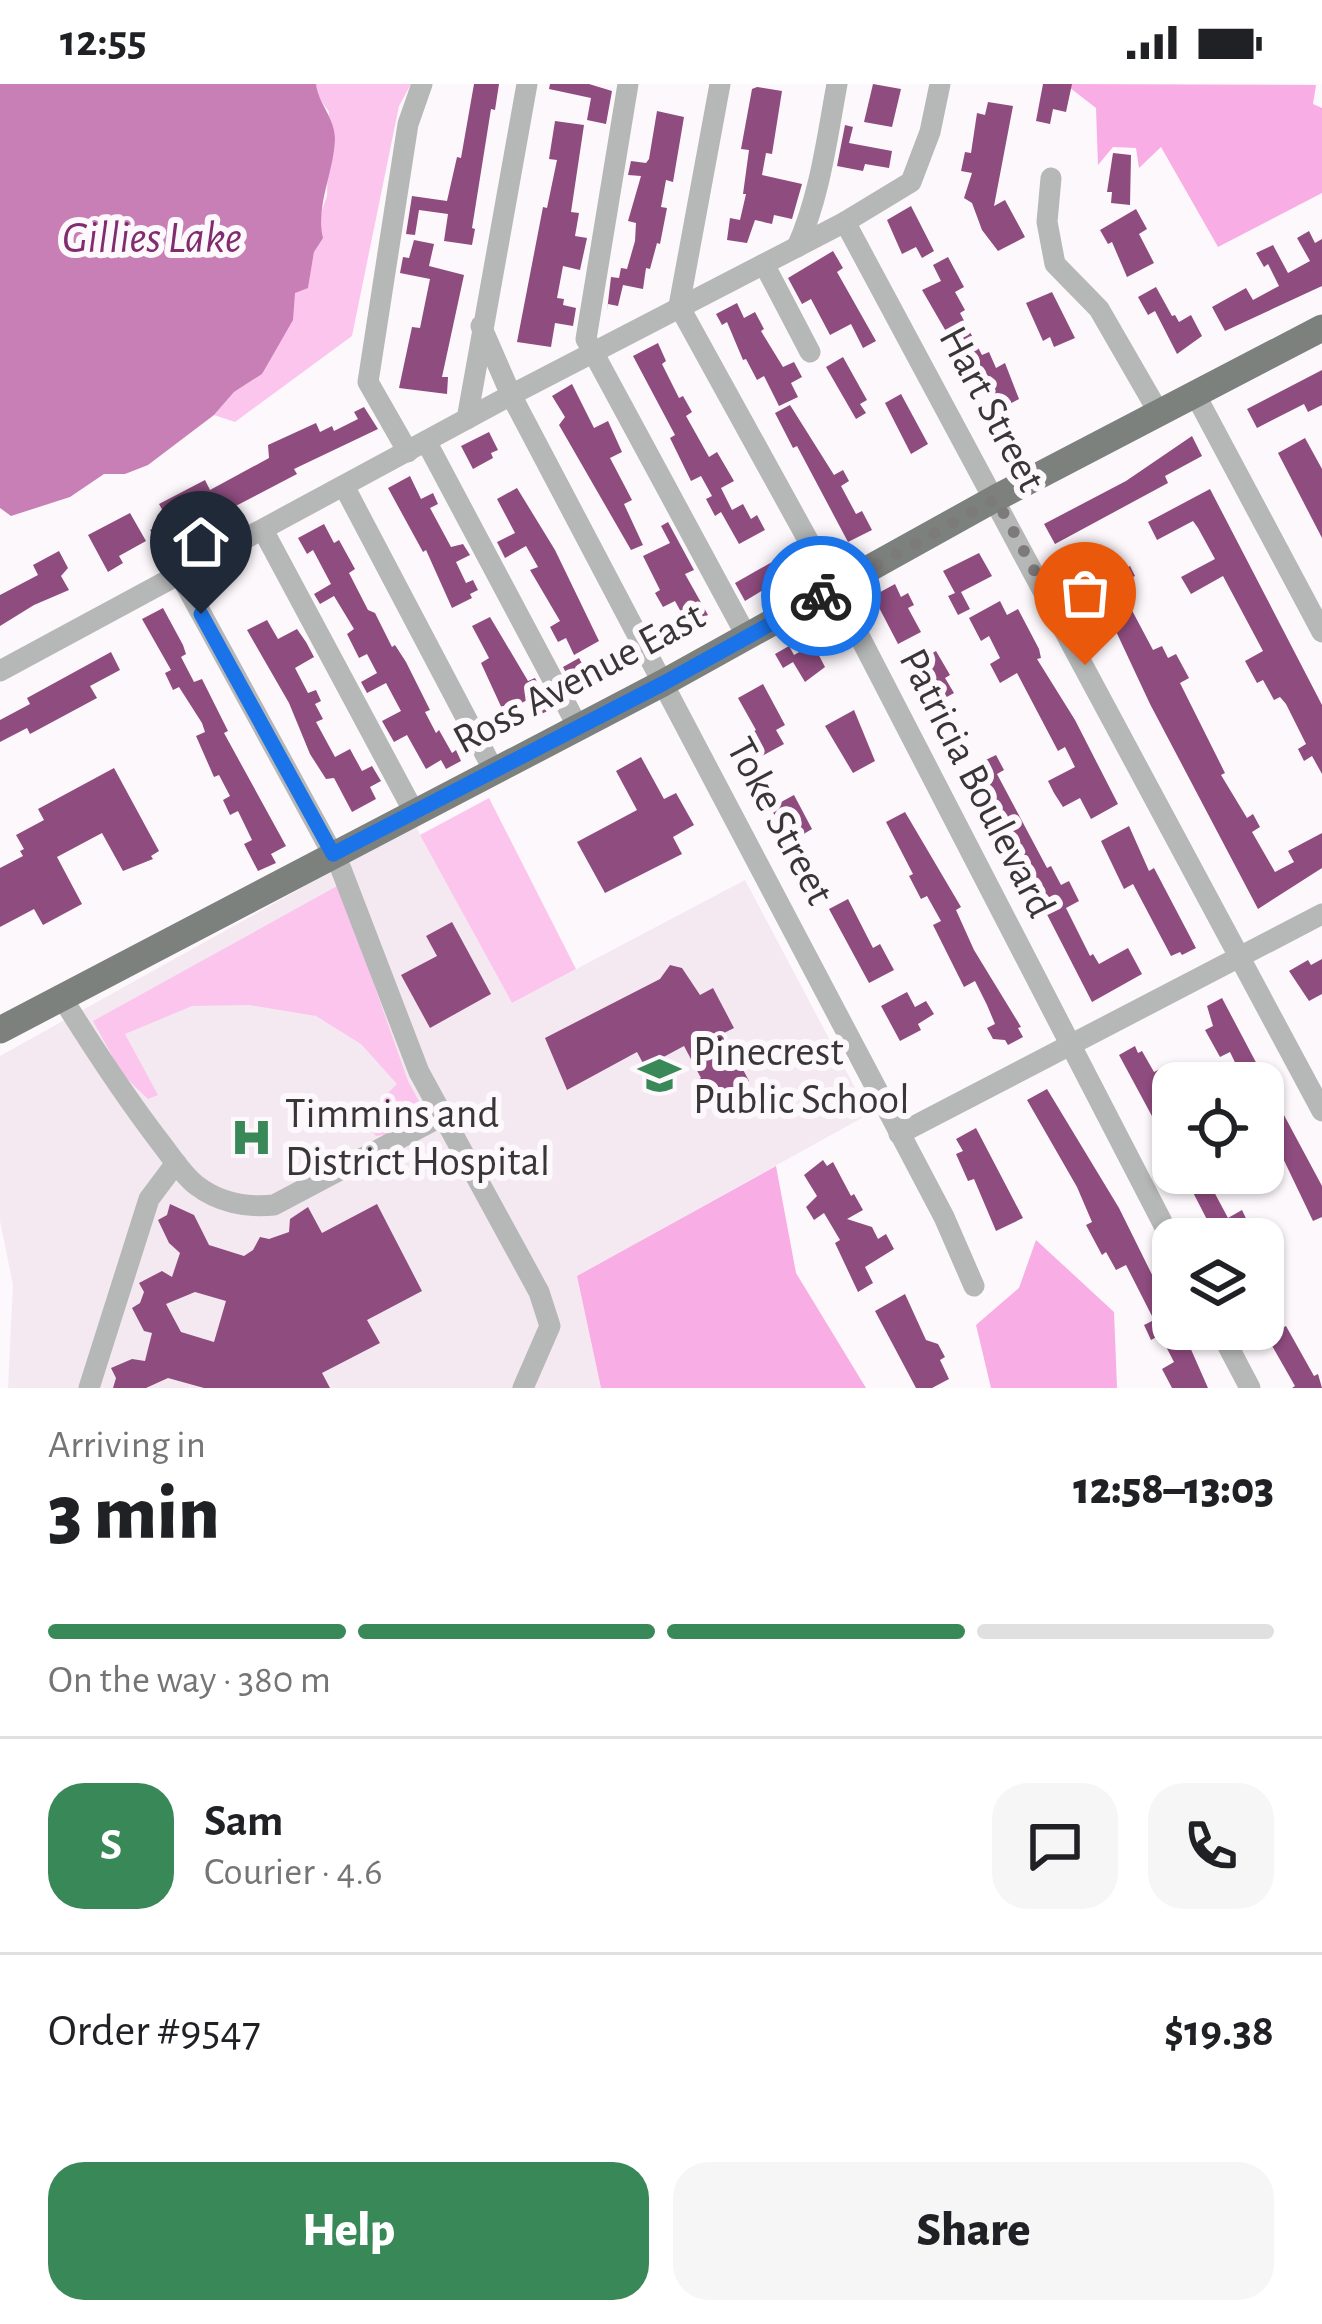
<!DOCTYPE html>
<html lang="en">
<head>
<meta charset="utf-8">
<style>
  body { margin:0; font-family:"Alegreya Sans",sans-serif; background:#f6f6f6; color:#202124; height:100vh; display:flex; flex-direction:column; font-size:45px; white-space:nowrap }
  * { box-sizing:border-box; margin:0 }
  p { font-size:39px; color:#757577 }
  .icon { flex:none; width:66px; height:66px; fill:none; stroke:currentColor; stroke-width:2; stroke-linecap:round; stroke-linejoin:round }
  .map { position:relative; height:1304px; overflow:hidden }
  .sheet { display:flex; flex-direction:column; background:#fff; flex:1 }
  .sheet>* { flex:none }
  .tools { position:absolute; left:1152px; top:978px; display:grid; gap:24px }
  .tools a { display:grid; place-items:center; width:132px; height:132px; border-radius:24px; background:#fff; box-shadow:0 3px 9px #0004; font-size:60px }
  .pin { position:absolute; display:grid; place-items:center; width:102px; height:102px; color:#fff; margin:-123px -51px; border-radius:50% 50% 50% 0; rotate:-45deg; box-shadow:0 0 12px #0007 }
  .pin .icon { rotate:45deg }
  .courier { position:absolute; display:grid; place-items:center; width:120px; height:120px; margin:-60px; border:9px solid #1a73e8; border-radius:50%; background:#fff; color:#222; box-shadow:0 3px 15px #0007 }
  .headline em { font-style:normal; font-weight:800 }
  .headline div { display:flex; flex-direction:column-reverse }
  .headline { display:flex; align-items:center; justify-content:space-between; height:204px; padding:0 48px }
  h1 { font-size:78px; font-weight:800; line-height:90px }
  .bar { display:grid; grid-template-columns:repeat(4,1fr); gap:18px 12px; align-content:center; height:144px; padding:0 48px }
  .bar i { height:15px; border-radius:9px; background:#e0e0e0 }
  .bar .active { background:#398858 }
  .bar p { grid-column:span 4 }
  .line { display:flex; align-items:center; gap:30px; padding:0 48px; border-top:3px solid #e0e0e0 }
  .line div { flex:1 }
  .round { display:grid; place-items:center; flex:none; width:126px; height:126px; border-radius:36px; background:#f6f6f6 }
  .button { display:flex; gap:24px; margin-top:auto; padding:24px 48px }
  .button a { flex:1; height:138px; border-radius:36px; background:#398858; color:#fff; font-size:48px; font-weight:800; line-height:138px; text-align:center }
  .button a+a { background:#f6f6f6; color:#202124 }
  .status { display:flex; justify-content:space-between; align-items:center; height:84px; padding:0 60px; background:#fff; direction:ltr }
  .status svg { height:33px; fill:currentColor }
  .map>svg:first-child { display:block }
  .built { fill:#f4e9f1 }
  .green { fill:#fcc5ed }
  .forest { fill:#f9ade5 }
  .water { fill:#c77fb5 }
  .building { fill:#8f4c7f; fill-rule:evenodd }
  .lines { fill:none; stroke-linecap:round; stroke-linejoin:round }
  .minor { stroke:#b6b8b7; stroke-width:21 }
  .major { stroke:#7d817e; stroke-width:27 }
  .done { stroke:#7d7a7c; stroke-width:12; stroke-dasharray:0 21.6 }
  .route { stroke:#1a73e8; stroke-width:15 }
  .labels { text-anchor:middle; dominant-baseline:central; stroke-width:12; stroke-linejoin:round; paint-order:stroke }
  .street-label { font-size:42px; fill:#383637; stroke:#fdf8fc }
  .poi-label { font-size:42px; fill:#383637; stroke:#fdf8fc; text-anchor:start }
  .water-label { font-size:45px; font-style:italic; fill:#812c6f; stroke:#fdf8fc }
</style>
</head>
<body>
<div class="status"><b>12:55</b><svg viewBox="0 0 49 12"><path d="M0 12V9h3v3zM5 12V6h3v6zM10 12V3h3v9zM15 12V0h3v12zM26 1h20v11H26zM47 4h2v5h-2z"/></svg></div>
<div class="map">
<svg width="1322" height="1304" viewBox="0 0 1322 1304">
  <rect width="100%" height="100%" fill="#fdf8fc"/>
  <path class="built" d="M415,741L512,919L745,796L869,1030L577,1192L601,1304H8L13,1201L0,1137V972Z"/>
  <g class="green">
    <path d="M316,0H411L399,22L352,252L235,338L214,331L234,308L262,290L295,208L308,203L314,168L322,154L318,137L327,112L329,28L315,8Z"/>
    <path d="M489,714L576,885L512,919L420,751Z"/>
    <path d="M339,801L408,997L426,1030L391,1050L376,1052L362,1034L397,1000L361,960L316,932L249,921L192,922L125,950L158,1011L148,1015L122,990L93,937Z"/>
  </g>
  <g class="forest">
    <path d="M1065,0L1316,1L1313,20L1322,24V109L1218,163L1161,63L1139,84L1136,64L1113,63L1098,81L1096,24Z"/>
    <path d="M776,1082L796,1189L866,1304H601L577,1192Z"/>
    <path d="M1036,1156L1114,1228L1117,1304H991L976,1241L1019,1204Z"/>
  </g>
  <path class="water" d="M0,0H316C318,19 335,34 335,55C334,88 315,123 323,154L314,168L308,204L295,209L293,236L262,290L234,308L214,331L148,381L125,390H104L70,413L11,432L0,424Z"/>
  <g class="building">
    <path d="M474,0H499L495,26L491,25L472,144L475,145L472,161L444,157L448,130L419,126L415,151L406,150L412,112L447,117L457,73L461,74Z"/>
    <path d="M550,0H589L612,7L606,40L587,36L591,14L549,5Z"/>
    <path d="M873,0L901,5L892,43L864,38Z"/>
    <path d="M1043,0H1072L1066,28L1053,25L1050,40L1036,37Z"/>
    <path d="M757,3L782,7L772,70L766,69L762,91L802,100L792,135L774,131L772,140L755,136L747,159L727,156L730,134L740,136L746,110H743L749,66L741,65L752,5Z"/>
    <path d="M988,18L1013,22L994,122L1005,116L1025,153L998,167L982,146L972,119L964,114L972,89L961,87L965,68L971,69L977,29L985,31Z"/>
    <path d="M657,27L684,33L673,98L666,96L661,123L667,124L660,160L657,159L650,185L646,184L643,205L623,201L618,222L608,220L607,227L611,193L619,194L621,184L627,185L635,157L636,139L628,137L641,92L628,91L631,77L646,79L649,75Z"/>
    <path d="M555,37L584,41L571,128L579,129L575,152L587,154L580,186L563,182L557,214L564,215L563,221L576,224L573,242L555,239L551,263L517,258L543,123L547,124L557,76L549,75Z"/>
    <path d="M845,41L853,43L849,59L892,67L889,84L865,80L863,87L837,82Z"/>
    <path d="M1113,69L1131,71L1130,121L1111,119L1112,108H1107Z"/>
    <path d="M911,122L934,167L922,174L916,163L902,170L887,136Z"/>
    <path d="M1136,125L1147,145L1139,150L1154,179L1127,193L1112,158L1108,160L1100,146Z"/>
    <path d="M1309,147L1315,159L1322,155V202L1225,247L1212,223L1246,204L1253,216L1279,202L1268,180L1264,183L1256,169L1273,161L1288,189L1310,177L1297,154Z"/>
    <path d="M414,156L434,160L429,182L464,191L442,293H448L447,310L399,304L412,243L420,244L430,195L400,189L403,173L409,174Z"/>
    <path d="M833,167L843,184L837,188L876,257L863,264L851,240L830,251L811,215L802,220L788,194Z"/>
    <path d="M948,173L964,203L955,208L965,226L960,229L982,271L989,268L996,284L1005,279L1019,315L995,328L967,272L962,275L922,206L941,197L933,181Z"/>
    <path d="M1156,203L1172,232L1175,231L1179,238L1191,231L1202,252L1177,270L1155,227L1148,231L1138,213Z"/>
    <path d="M1052,208L1075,254L1054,263L1050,253L1043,257L1026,219Z"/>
    <path d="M737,219L744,234L755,228L764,245L761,247L783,283L794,278L802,293L791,299L798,313L779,322L764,292L757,296L746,275L743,276L727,238L722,241L716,230Z"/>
    <path d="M658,259L666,277L662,280L679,314L683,312L692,328L686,332L709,373L717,368L734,397L721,404L732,426L743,420L751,435L757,431L765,446L739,460L721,428L715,432L706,415L712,412L701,392L691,397L670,354L675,351L633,272Z"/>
    <path d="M843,273L867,316L860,320L866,329L856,335L826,283Z"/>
    <path d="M1322,286V321L1308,328L1304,320L1257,344L1247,325Z"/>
    <path d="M572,300L594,344L608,337L622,368L610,374L632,416L624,420L643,461L631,466L559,341L565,333L552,312Z"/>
    <path d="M901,310L928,360L911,370L885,319Z"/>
    <path d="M790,321L834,391L843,386L849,397L841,402L856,430L862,427L872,446L848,458L797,362L793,364L775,329Z"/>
    <path d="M364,323L378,345L294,385L297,390L159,462L150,446L162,440L157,432L164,429L159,420L205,396L210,406L269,374L268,361L316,339L320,348L332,342L334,347L358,335L354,328Z"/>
    <path d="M489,348L498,366L491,369L493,374L473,385L461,362Z"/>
    <path d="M1192,352L1202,372L1165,392L1168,399L1055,460L1044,440L1126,397Z"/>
    <path d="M1305,354L1322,385V454L1278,369Z"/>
    <path d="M410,392L421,415L433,409L438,420L430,424L451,463L463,460L470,471L456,478L466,499L473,496L478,506L470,510L472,514L452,524L426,466L423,468L388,404Z"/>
    <path d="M517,404L555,466L599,557L574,571L566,554L558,558L550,543L560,537L530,486L538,483L526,462L505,474L497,458L515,449L497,415Z"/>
    <path d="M1210,405L1322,621V690L1312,672L1304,677L1298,665L1306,660L1286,620L1280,613L1274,616L1263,596L1257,599L1245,577L1263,567L1223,492L1191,510L1181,493L1215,475L1198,444L1193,437L1157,456L1148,438Z"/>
    <path d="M130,429L146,457L119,472L123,479L108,488L88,451Z"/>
    <path d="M668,438L694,486L685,490L708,531L688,541L675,517L663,523L655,509L660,506L643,472L670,459L661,442Z"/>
    <path d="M324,440L334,459L339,456L355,485L349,489L368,526L375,529L392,563L395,561L406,578L430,626L425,628L436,649L439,646L452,669L456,666L461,677L446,685L441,676L426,685L407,651L394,658L382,637L401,627L386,599L367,609L361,598L377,589L367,570L359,574L347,550L354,545L334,512L320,520L314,510L331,500L313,466L307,470L298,454Z"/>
    <path d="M1099,466L1112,491L1130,482L1135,492L1118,500L1153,566L1162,562L1168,574L1176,570L1189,594L1180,599L1225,689L1221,691L1247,734L1253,730L1260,743L1252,748L1275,788L1294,778L1288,767L1322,749V784L1258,825L1150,620L1099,511L1094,513L1081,494L1088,490L1080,476Z"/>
    <path d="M59,467L68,484L61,492L69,506L34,521L0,542V511L38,491L33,481Z"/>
    <path d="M979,469L992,492L961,508L970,525L958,531L948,512L955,509L943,487Z"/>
    <path d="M772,478L781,495L745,517L735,499Z"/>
    <path d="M895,500L901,513L908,509L914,521L908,524L921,548L898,560L873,512Z"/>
    <path d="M1000,517L1007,531L1018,525L1039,565L1041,574L1037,575L1075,636L1118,720L1091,735L1080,714L1063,723L1054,709L1048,697L1075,683L1065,663L1058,667L1017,589L1000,599L990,580L1000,574L989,552L981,557L969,534Z"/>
    <path d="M163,524L183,561L186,570L181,573L194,598L202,595L228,647L224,649L286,762L271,770L276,779L258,787L244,760L252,756L238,727L230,731L223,716L230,712L219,691L214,693L196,652L205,648L202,639L179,603L173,606L165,589L171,586L142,535Z"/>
    <path d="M490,533L528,597L535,594L551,625L536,633L527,616L504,629L481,579L489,574L472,542Z"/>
    <path d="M267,536L278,555L297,545L306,558L314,573L295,584L308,609L316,606L321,617L315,620L323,635L316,638L335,673L350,665L362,687L372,682L381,697L370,703L376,715L352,728L334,694L326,695L310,670L289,619L247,546Z"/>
    <path d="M813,560L825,583L805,598L793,578L783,584L775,570L789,562L794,571Z"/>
    <path d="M936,567L950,591L945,594L954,609L934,620L919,593L915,596L908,583Z"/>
    <path d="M111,568L120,586L90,602L97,614L30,650L27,644L0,658V636L30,620L27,614Z"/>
    <path d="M579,574L587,589L606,579L614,593L578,612L563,583Z"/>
    <path d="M763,600L785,641L776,646L784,660L762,672L749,650L756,646L738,614Z"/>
    <path d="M854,626L875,677L853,689L825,642Z"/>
    <path d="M996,671L1004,686L997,690L1047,784L1051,782L1061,801L1069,797L1079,817L1066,824L1090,872L1093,870L1099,880L1128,864L1142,890L1092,918L1037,811L1033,813L1017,782L976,699L973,701L965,686Z"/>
    <path d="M641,673L664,715L676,709L694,741L673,753L682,770L605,809L577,758L637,726L616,687Z"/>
    <path d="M114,684L159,767L151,772L153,775L123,787L102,749L57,773L82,820L43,841L34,825L0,843V784L23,772L20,767L24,765L16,751L44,736L38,725Z"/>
    <path d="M794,711L812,745L792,757L770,724Z"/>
    <path d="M905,728L961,823L956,826L974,866L1021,943L1018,944L1023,953L1008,961L1005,956L993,955L987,944L995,940L987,921L975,897L964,903L933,841L941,837L927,812L921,815L909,792L913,790L886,738Z"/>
    <path d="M1129,742L1149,787L1154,784L1196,864L1182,871L1180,868L1171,872L1133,800L1124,805L1101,757Z"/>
    <path d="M848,815L873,864L880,860L894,886L869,899L829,825Z"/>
    <path d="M452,838L491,910L430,944L401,891L437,872L426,852Z"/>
    <path d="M1322,875V910L1309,917L1289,887L1308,876L1311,881Z"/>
    <path d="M670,881L682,884L700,911L713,904L734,944L724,949L749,997L706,1020L695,998L701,994L684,962L645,983L637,968L567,1006L545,954L660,895Z"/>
    <path d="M907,908L915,923L926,917L934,930L918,940L921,946L900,957L881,922Z"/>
    <path d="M1222,914L1260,986L1253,990L1258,999H1245L1230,968L1220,973L1205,946L1213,942L1207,922Z"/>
    <path d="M1135,962L1138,969L1142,967L1154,988L1173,979V1071L1119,971Z"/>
    <path d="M1263,992L1322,1102V1133L1313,1137L1266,1039L1263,1040Z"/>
    <path d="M1047,1005L1119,1124L1173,1233V1245H1182L1208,1304H1172L1162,1285L1174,1278L1160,1251L1151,1256L1144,1241L1154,1236L1126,1181L1116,1186L1106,1168L1102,1171L1086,1141L1092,1138L1077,1103L1027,1016Z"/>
    <path d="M976,1044L1023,1134L996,1147L974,1095L968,1097L956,1070L963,1067L956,1055Z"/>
    <path d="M823,1076L827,1082L833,1078L851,1112L854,1110L863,1126L847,1135L872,1143L878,1155L886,1150L894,1165L865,1183L873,1199L858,1208L835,1159L840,1156L824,1129L814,1136L806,1123L817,1112L804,1091Z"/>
    <path d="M1183,1089H1204L1228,1134L1242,1126L1252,1147L1237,1155H1217Z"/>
    <path d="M170,1120L194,1131L209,1161L244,1172L253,1166L260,1153L269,1155L289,1148L290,1135L308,1123L322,1149L377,1120L422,1207L367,1236L380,1259L322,1289L330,1304H204L168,1294L146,1304H113L116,1294L111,1284L132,1275L145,1277L152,1249L144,1247L132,1224L140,1219L144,1208L139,1199L162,1187L172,1193L180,1169L169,1159L158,1136L167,1131ZM195,1208L226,1217L214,1258L181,1248L166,1220Z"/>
    <path d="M905,1210L926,1256L938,1260L945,1273L940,1276L949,1295L932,1304H916L875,1227Z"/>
    <path d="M1286,1242L1314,1292L1318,1290L1322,1304H1292L1295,1302L1267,1253Z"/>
  </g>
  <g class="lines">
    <g class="minor">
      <path d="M628,0L586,255L747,553"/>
      <path d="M720,0L679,222L835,505L1173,1159"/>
      <path d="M1051,94L1047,138L1055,180L1099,225L1159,329"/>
      <path d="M845,138L1322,1027"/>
      <path d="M797,163C820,112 827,54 837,0"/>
      <path d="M764,180L810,268"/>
      <path d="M481,242L511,311L944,1133L974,1202"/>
      <path d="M1195,310L1322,548"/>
      <path d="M467,335L527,0"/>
      <path d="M427,359L578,643"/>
      <path d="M408,368L368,298L408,40L422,0"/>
      <path d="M345,404L494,687"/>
      <path d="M263,446L414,728"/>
      <path d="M179,489L341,785L419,988L539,1208L550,1242L523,1304"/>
      <path d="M0,587L511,311L845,138L911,98L930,48L940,0"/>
      <path d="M61,912C92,962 124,1011 160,1058C171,1072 182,1090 196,1101C218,1118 246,1124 274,1121L442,1032"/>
      <path d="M899,1050L1322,830"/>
      <path d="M1219,1245L1250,1304"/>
      <path d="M89,1304L149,1115L176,1079"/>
    </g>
    <path class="major" d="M0,946L663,599L996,414L1322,244"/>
  </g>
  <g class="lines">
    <path class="done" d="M821,512L996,415L1085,581"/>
    <path class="route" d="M201,530L333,770L664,599L821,512"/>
  </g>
  <defs>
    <symbol id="school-bare" viewBox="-9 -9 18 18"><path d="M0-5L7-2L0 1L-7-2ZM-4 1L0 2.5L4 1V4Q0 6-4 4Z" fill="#398858" stroke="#fdf8fc" stroke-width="2.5" paint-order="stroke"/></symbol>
    <symbol id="hospital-bare" viewBox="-9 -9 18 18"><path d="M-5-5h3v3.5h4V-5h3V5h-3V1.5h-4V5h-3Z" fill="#398858" stroke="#fdf8fc" stroke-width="2.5" paint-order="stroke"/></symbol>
  </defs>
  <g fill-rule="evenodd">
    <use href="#school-bare" x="630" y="962" width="59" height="59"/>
    <use href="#hospital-bare" x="222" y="1024" width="59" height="59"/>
  </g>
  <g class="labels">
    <g class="street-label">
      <text transform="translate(992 325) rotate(62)">Hart Street</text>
      <text transform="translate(579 594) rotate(-28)">Ross Avenue East</text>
      <text transform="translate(977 699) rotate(63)">Patricia Boulevard</text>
      <text transform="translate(780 737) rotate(62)">Toke Street</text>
    </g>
    <g class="poi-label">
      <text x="693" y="968">Pinecrest<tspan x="693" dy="48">Public School</tspan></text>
      <text x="285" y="1030">Timmins and<tspan x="285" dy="48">District Hospital</tspan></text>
    </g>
    <g class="water-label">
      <text x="152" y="154">Gillies Lake</text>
    </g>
  </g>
</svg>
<div class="tools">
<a><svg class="icon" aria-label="locate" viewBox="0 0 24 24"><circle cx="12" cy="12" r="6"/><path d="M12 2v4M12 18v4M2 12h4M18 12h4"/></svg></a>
<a><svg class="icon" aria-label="layers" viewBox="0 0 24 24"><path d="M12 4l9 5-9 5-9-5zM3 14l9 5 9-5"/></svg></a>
</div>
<div class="pin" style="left:1085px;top:581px;background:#ea580c"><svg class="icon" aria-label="bag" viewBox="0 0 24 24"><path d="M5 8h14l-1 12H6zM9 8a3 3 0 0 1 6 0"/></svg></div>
<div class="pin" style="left:201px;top:530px;background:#1f2937"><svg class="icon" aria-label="home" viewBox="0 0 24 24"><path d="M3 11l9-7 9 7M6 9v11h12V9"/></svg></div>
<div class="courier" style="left:821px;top:512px"><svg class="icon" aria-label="bike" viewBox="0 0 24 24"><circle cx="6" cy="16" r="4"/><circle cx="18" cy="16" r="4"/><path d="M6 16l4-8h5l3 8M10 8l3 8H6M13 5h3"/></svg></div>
</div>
<section class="sheet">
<div class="headline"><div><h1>3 min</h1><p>Arriving in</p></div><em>12:58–13:03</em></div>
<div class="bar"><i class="active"></i><i class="active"></i><i class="active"></i><i></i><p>On the way · 380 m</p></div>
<div class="line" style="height:216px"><b class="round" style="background:#398858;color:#fff">S</b><div><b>Sam</b><p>Courier · 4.6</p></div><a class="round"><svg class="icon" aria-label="chat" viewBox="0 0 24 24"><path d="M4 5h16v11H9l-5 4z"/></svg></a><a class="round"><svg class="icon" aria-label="phone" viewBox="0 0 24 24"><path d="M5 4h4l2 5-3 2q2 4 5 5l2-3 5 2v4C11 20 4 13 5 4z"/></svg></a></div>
<div class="line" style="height:156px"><div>Order #9547</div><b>$19.38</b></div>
<div class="button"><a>Help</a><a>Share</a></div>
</section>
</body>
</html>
